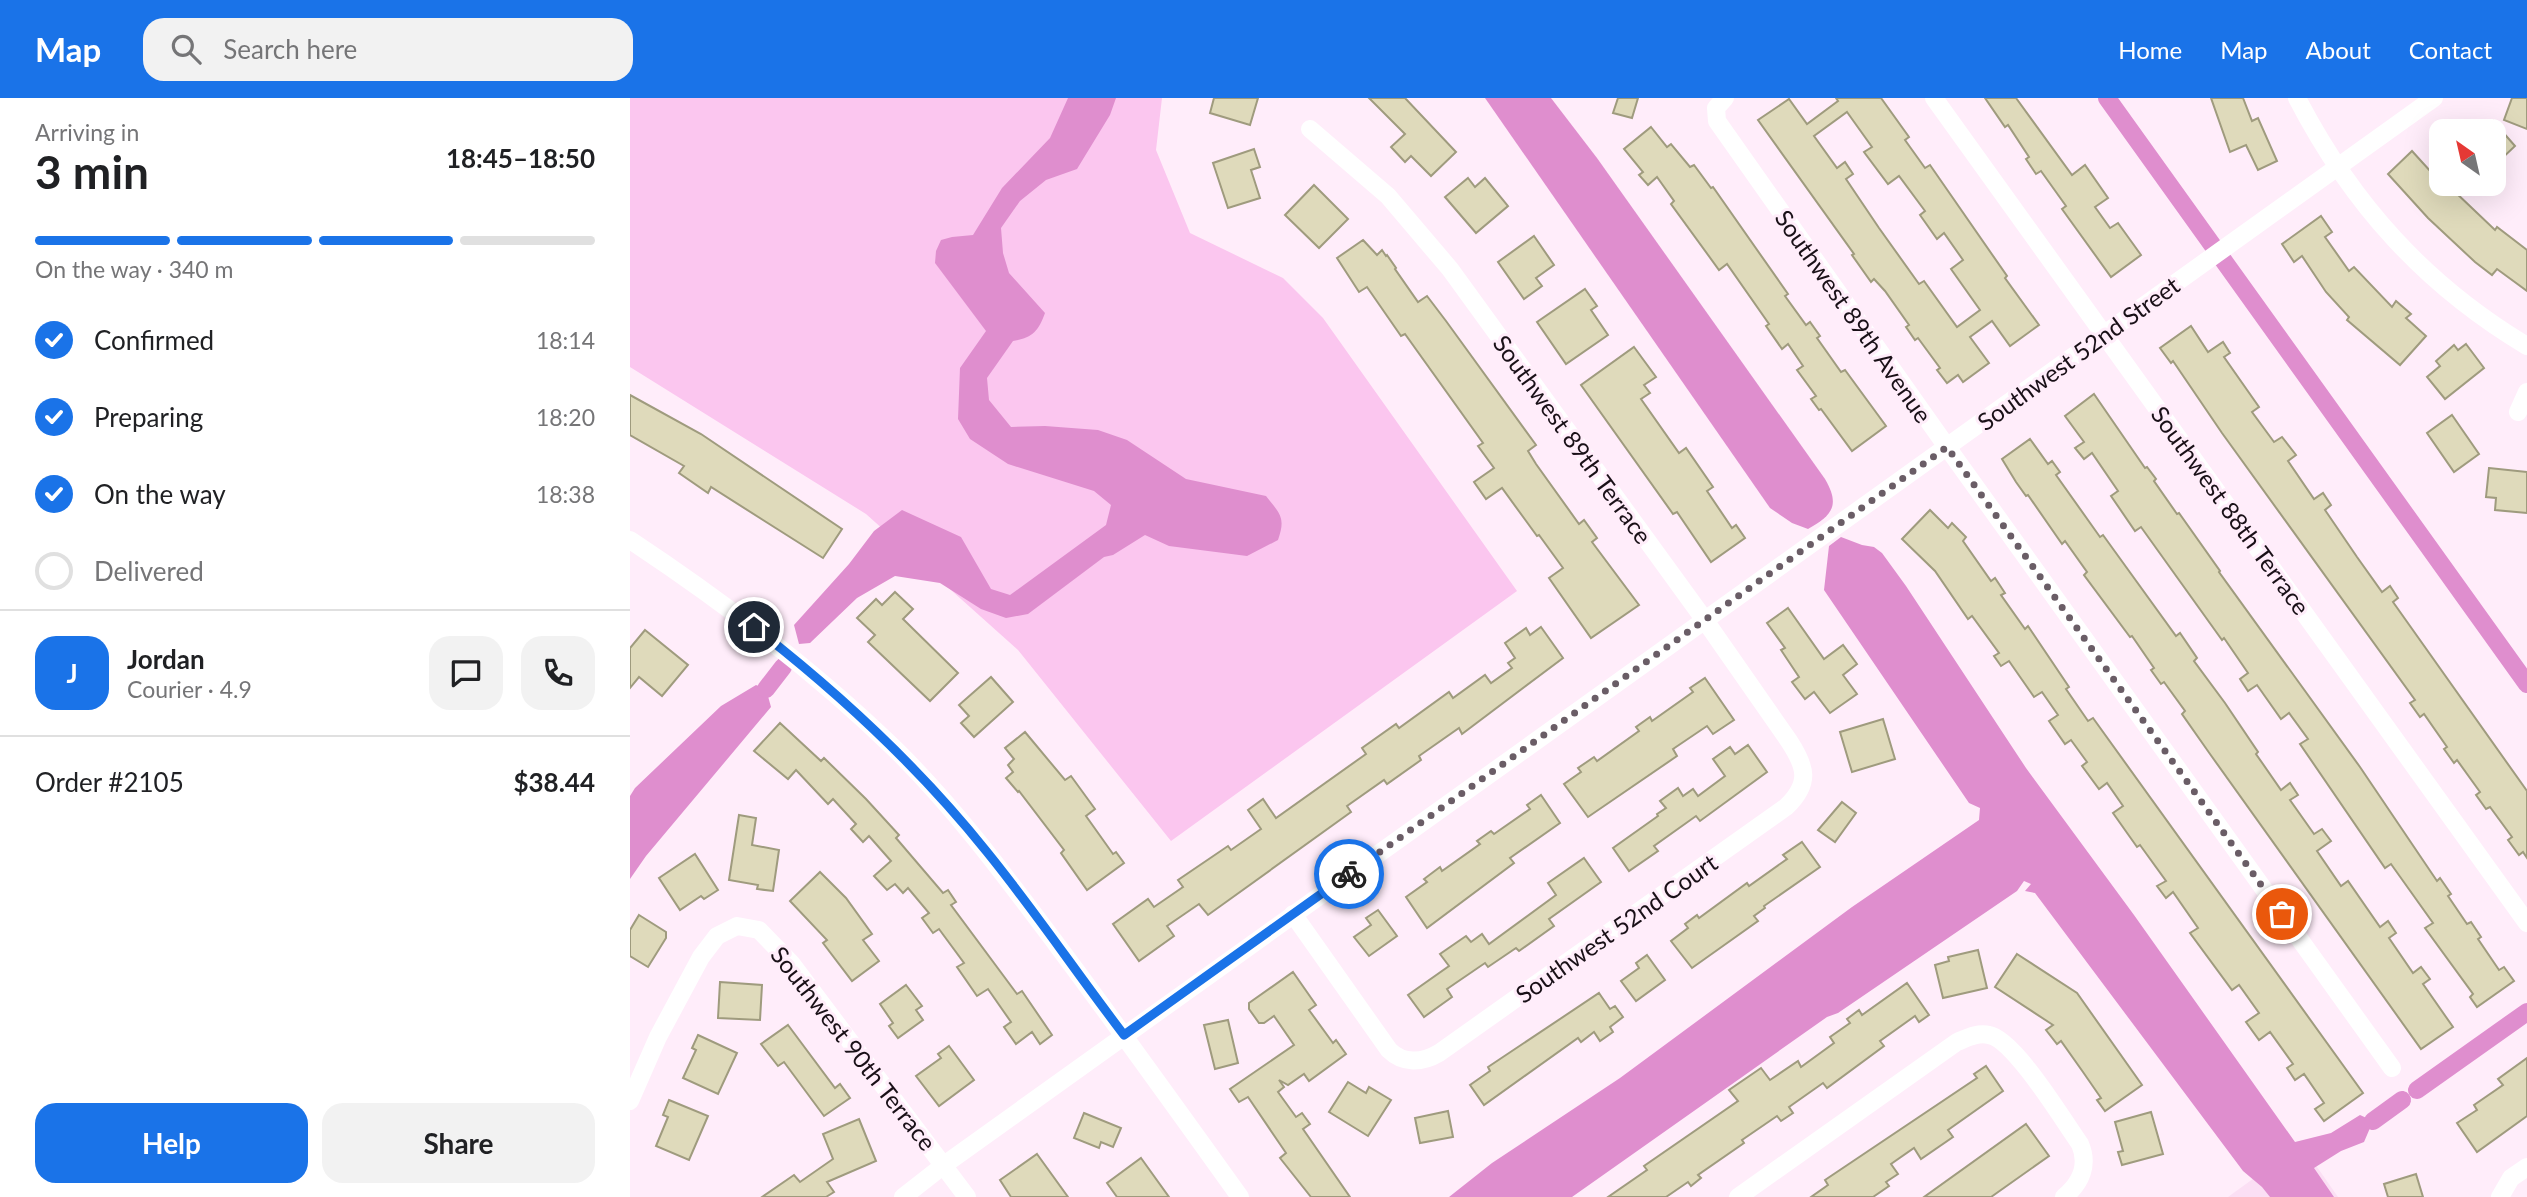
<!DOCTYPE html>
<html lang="en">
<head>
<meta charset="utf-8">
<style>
  body { margin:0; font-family:Lato,sans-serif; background:#f2f2f2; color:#202124; height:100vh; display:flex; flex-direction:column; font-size:26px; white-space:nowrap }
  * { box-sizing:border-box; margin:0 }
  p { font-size:23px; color:#757577 }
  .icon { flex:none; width:38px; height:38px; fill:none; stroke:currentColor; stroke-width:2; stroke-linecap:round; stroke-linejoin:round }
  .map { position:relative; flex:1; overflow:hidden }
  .sheet { display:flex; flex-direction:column; background:#fff; width:630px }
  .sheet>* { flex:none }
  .needle { width:46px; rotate:326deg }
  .controls { position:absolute; left:1799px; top:21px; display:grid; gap:14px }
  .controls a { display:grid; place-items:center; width:77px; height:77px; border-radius:14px; background:#fff; box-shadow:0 7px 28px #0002; font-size:35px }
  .pin { position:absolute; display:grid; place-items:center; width:60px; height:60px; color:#fff; margin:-30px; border:4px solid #fff; border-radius:50%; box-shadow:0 2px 7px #0007 }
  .courier { position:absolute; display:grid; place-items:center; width:70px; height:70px; margin:-35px; border:5px solid #1a73e8; border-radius:50%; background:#fff; color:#222; box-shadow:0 2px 9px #0007 }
  .summary em { font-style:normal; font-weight:700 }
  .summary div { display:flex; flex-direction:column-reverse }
  .summary { display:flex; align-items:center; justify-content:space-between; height:119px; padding:0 35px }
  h1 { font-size:46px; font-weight:700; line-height:52px }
  .bar { display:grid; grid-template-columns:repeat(4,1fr); gap:10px 7px; align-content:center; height:84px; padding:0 35px }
  .bar i { height:9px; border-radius:5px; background:#e0e0e0 }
  .bar .current { background:#1a73e8 }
  .bar p { grid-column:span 4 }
  .line { display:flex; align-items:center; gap:18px; padding:0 35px; border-top:2px solid #e0e0e0 }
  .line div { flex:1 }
  .round { display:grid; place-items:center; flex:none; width:74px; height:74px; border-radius:21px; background:#f2f2f2 }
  ol { padding:0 35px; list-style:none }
  li { display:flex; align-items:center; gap:21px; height:77px }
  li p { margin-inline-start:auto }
  li .icon { padding:7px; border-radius:50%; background:#1a73e8; color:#fff; stroke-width:4 }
  li:last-child { color:#757577 }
  li i { width:38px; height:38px; border:4px solid #e0e0e0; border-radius:50% }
  .primary-button { display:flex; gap:14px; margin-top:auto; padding:14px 35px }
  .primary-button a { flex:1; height:80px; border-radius:21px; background:#1a73e8; color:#fff; font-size:28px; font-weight:700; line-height:80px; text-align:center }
  .primary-button a+a { background:#f2f2f2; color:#202124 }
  header { display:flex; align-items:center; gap:42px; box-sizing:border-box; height:98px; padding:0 35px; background:#1a73e8; color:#fff }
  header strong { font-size:33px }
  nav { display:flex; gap:38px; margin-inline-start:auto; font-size:24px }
  .search { width:490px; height:63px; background:#f2f2f2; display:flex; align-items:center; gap:18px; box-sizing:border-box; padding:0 24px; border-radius:21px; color:#757577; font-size:26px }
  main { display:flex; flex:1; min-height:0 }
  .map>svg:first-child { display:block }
  .built { fill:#fbdff4 }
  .green { fill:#fbc6ef }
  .water { fill:#df8ece }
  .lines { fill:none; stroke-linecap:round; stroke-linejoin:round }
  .canal { stroke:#df8ece; stroke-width:18 }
  .building { fill:#dfdabb; stroke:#9f9b7e; stroke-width:2; fill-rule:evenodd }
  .minor { stroke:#fff; stroke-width:18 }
  .done { stroke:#6a5d66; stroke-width:7; stroke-dasharray:0 12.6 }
  .route { stroke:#1a73e8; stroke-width:9 }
  .labels { text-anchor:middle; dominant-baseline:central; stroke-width:6; stroke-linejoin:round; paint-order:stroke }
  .street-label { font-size:24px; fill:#191017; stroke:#ffedfa }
</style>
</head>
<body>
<header>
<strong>Map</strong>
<div class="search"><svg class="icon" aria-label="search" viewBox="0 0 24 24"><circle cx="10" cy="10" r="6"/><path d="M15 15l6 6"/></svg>Search here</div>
<nav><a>Home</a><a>Map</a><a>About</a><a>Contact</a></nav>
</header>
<main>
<section class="sheet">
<div class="summary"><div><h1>3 min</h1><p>Arriving in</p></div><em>18:45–18:50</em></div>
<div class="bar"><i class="current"></i><i class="current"></i><i class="current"></i><i></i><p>On the way · 340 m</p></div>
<ol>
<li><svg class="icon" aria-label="check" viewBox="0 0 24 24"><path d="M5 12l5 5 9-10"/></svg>Confirmed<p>18:14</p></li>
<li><svg class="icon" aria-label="check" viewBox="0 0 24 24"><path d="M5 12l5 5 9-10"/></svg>Preparing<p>18:20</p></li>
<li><svg class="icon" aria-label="check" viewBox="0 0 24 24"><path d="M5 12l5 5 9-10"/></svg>On the way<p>18:38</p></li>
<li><i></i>Delivered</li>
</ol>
<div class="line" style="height:126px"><b class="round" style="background:#1a73e8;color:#fff">J</b><div><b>Jordan</b><p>Courier · 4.9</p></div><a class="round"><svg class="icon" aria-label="chat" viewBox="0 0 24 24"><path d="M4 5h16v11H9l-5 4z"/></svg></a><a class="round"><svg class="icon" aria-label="phone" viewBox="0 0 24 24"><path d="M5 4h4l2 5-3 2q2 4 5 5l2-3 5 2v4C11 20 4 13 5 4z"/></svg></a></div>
<div class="line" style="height:91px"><div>Order #2105</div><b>$38.44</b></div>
<div class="primary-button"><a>Help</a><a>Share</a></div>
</section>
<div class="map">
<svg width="1897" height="1099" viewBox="0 0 1897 1099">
  <rect width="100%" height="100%" fill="#ffedfa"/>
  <path class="built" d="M1671,1046L1708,1099H1598Z"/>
  <path class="green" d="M0,0H532L526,52L560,135L653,180L693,220L887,493L541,743L388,552L236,416L0,269Z"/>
  <g class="water">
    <path d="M438,0H486L480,17L447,71L416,82L390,103L371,130L373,155L379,175L415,215C408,234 402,240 383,243L357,280L359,302L381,329L415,328L468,332L497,342L556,381L636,398C650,416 656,419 648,442L617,458L539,448L515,437L483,457L474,459L398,516L376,520L351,511L310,485L265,478L227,500L180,545L169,546L164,527L219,466L244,433L272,412L331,439L361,491L380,497L476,427L481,407L464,393L378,366L340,341L328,321L330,270L356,233L305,165L306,153L311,142L322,139L343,137L372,90L420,40Z"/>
    <path d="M855,0H921L967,60L1195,381C1210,407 1203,417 1178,431L1162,425L1140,410Z"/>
    <path d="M1211,439L1232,447L1244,449L1252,455L1276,488L1396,670L1504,817L1665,1044L1701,1035L1730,1017L1743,1023L1734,1044L1711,1053L1684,1070L1704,1099H1640L1632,1089L1613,1073L1405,795L1395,793L1401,786L1394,783L1387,793L1208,915L1197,919L942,1099H819L862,1065L990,980L1222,809L1349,722L1350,710L1339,705L1194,492L1199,448Z"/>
    <path d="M126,587L136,591L141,609L16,758L0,781V698L5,690L91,608Z"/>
  </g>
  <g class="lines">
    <g class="canal">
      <path d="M1477,0L1897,586"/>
      <path d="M136,591L153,569"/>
      <path d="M1787,992L1897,914"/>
      <path d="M1743,1023L1772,1002"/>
    </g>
  </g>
  <g class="building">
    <path d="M584,0H628L620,27L580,15Z"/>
    <path d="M739,0H775L826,54L801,78L781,58L775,64L761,49L775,36Z"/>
    <path d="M988,0H1008L1002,20L983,15Z"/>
    <path d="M1206,0H1251L1279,39L1275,42L1295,70L1300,67L1377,178L1375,180L1409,227L1380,248L1362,223L1340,239L1359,265L1333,284L1328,277L1317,285L1307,272L1310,270L1288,240L1285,242L1276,229L1279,227L1255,193L1244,181L1241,184L1222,157L1224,156L1128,22L1159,1L1177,26L1208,3ZM1217,14L1242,49L1234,54L1258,86L1269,78L1295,113L1290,117L1307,141L1314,135L1333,162L1321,171L1350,212L1327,229L1294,183L1289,186L1249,130L1216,81L1223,76L1215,64L1207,70L1184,38Z"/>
    <path d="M1355,0H1386L1442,77L1455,67L1478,100L1465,109L1480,130L1488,125L1511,157L1481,179L1432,111L1436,108L1411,73L1406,76L1396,61L1399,59L1378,27L1375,29Z"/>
    <path d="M1581,0H1613L1622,23L1628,20L1647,63L1628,72L1616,47L1600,54Z"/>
    <path d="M1882,0H1897V31L1874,22Z"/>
    <path d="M1864,24L1885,48L1864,68Z"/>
    <path d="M1021,29L1037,49L1041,46L1060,69L1064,67L1081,90L1083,89L1158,196L1155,198L1176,227L1180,224L1190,238L1187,240L1211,274L1215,272L1256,328L1222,353L1191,311L1189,312L1181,301L1186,298L1167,272L1173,268L1158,246L1152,251L1136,228L1139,226L1097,166L1089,172L1041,106L1044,103L1027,79L1018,87L1009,77L1013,74L994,51Z"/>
    <path d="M624,51L630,69L621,72L630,100L598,110L583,65Z"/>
    <path d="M1782,53L1821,96L1824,93L1865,132L1867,129L1897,152V193L1867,171L1862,177L1845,164L1798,120L1758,76Z"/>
    <path d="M838,80L845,89L855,80L878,108L846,135L815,99Z"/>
    <path d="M684,87L718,121L689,150L655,117Z"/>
    <path d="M1691,118L1702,134L1695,139L1719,173L1724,169L1762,209L1766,203L1781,216L1776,220L1796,238L1770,267L1717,222L1719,219L1696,194L1672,158L1664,164L1652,146Z"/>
    <path d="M904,138L924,167L906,180L912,188L894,201L868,164Z"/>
    <path d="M733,142L747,157L752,152L756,158L757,157L766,170L765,171L788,204L797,198L816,223L906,347L898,353L906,366L949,426L954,422L967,440L962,444L1009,507L961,540L919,480L933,470L909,437L907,438L872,390L856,401L844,384L864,370L848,348L853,345L775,236L771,238L737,189L729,194L707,160Z"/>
    <path d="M955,191L967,208L961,212L978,237L936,266L907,224Z"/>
    <path d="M1561,228L1578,254L1593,244L1600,255L1594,259L1629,309L1622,314L1644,344L1652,339L1666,357L1658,363L1684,401L1693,395L1701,407L1695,412L1727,459L1752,494L1760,488L1768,500L1763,504L1897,693V760L1893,754L1889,757L1878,742L1882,739L1860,709L1856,711L1846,697L1850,694L1827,662L1824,665L1814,651L1817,649L1794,616L1790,619L1780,605L1785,602L1592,335L1543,263L1541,265L1530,250Z"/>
    <path d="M1836,246L1854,270L1815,301L1797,279L1810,268L1806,263L1824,247L1828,252Z"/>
    <path d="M1004,249L1026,279L1014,287L1020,295L1011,301L1049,355L1056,350L1083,389L1077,393L1102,430L1106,427L1115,440L1081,464L1047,414L1043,416L951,287Z"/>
    <path d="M1464,296L1515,370L1517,369L1526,381L1524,383L1547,416L1549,415L1590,473L1589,474L1730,669L1807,783L1810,780L1821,796L1818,798L1837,826L1841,824L1851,839L1848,841L1869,872L1874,869L1884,883L1847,909L1840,899L1843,896L1795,830L1803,825L1761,766L1755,770L1670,646L1678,641L1659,615L1651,621L1627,587L1618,593L1610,581L1618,575L1594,540L1592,542L1511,429L1505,433L1481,398L1488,393L1462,355L1454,361L1445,350L1454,344L1435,318Z"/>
    <path d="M0,297L71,336L212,431L193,460L81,389L78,395L49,375L54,368L0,337Z"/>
    <path d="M1822,317L1849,356L1824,374L1797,335Z"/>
    <path d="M1400,341L1418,366L1422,363L1430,374L1426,377L1470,439L1473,437L1546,538L1550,535L1567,560L1564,563L1595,605L1628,654L1626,656L1651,692L1660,685L1668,697L1660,702L1684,736L1692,731L1701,743L1687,753L1711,788L1718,783L1750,829L1758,823L1766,835L1759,840L1783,875L1791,869L1800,881L1793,886L1823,929L1791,951L1580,656L1552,616L1555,613L1534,584L1531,586L1521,572L1524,570L1502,538L1500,539L1454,477L1457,474L1435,443L1432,446L1398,397L1396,398L1386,384L1372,361Z"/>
    <path d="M1859,370L1897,374V415L1865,412L1866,400L1856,399Z"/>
    <path d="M1300,412L1318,430L1322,425L1336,439L1333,443L1361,483L1365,480L1375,495L1371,497L1395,531L1398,528L1439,589L1436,591L1458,623L1463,620L1733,995L1694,1023L1685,1011L1694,1005L1674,976L1665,982L1657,970L1663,966L1640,934L1629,942L1616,924L1629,915L1609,887L1602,892L1560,835L1568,830L1543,794L1536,800L1527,788L1536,783L1510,747L1507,749L1483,715L1493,708L1477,685L1469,691L1452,668L1457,664L1441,642L1435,646L1419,623L1428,617L1412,594L1404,599L1379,563L1371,568L1364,558L1369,555L1342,518L1338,521L1305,473L1272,441Z"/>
    <path d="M265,494L283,511L273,521L328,575L300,603L238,544L245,537L227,520L246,501L252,507Z"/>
    <path d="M1158,510L1194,561L1213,547L1227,566L1213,577L1227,596L1200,615L1184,594L1175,601L1162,584L1169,579L1151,552L1155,550L1137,525Z"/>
    <path d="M911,529L933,560L832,636L829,630L789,658L791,662L757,686L754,682L717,708L721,714L578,817L569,806L537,828L544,838L509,863L483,826L518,801L524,809L553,789L548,782L598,748L601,752L631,731L618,712L633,701L646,720L736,656L732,650L766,626L769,630L819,594L823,600L855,577L861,585L882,570L878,565L885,560L875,545L896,530L900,537Z"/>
    <path d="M15,532L58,567L32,598L9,579L0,590V550Z"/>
    <path d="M361,579L383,604L344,639L331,625L339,618L329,607Z"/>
    <path d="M1075,580L1104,622L1083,636L1077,628L1043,651L1047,658L958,719L934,686L951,674L948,670L964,659L967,663L1009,633L1006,629L1020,619L1022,623L1063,594L1060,590Z"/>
    <path d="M1253,621L1265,661L1222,674L1210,634Z"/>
    <path d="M150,625L191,663L194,660L236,701L269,737L266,740L313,795L318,792L326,804L321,807L387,896L392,893L422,937L410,946L402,934L386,946L374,929L381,924L358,891L347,898L327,869L334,865L309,831L303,835L292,820L299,815L278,790L273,795L265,786L257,792L244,778L261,763L239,738L233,744L221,731L226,726L203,701L198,706L166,672L158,681L124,653Z"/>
    <path d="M395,634L435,682L441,678L465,711L456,718L483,756L486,754L494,765L457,792L431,755L434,752L389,693L388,694L376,680L383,674L378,667L384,661L375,650Z"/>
    <path d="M1118,647L1137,674L1070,723L1066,718L1024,748L1028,753L999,773L983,750L1028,718L1027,716L1036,710L1030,703L1048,690L1053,698L1063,691L1068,698L1095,678L1083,661L1100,649L1105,656Z"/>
    <path d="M911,697L930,725L880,760L884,765L797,830L776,799L797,784L794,781L810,769L812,773L850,746L847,743L861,733L864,736L900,711L897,707Z"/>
    <path d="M1212,704L1226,715L1205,744L1188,732Z"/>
    <path d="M109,717L126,720L122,747L149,752L143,793L127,791L128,787L99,782Z"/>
    <path d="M1172,744L1190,769L1134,808L1135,810L1124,818L1128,823L1062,870L1041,843L1058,830L1055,826L1067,817L1069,820L1117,785L1119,788L1157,761L1153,757Z"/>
    <path d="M65,756L88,792L74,801L71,798L50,812L29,780Z"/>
    <path d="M954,760L971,784L919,821L924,828L889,853L886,850L858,869L855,865L817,891L822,899L794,919L778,897L819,868L810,856L836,838L841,844L852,836L859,846L926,797L918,785Z"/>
    <path d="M190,774L216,800L242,836L233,842L249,863L222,883L193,845L197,842L160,803Z"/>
    <path d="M748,812L767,838L739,858L724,839L741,827L736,820Z"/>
    <path d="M9,817L36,834V840L18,869L0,858V832Z"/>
    <path d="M1348,852L1357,890L1313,900L1305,867L1319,863L1318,859Z"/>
    <path d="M1387,856L1447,895L1512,987L1475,1013L1467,1002L1471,1000L1453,974L1431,943L1427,946L1416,932L1423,927L1365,889Z"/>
    <path d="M1017,857L1035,882L1006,903L991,883L1009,870L1006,865Z"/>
    <path d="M663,874L686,907L679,912L703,945L706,942L716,956L679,983L674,976L658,987L649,982L654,989L648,994L666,1019L672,1015L680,1026L673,1031L720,1099H681L650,1060L656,1055L618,999L609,1004L600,991L664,947L644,918L634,925H629L619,911V905Z"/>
    <path d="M90,884L132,887L130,922L88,920Z"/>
    <path d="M1277,885L1299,917L1289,924L1285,918L1250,943L1254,948L1197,990L1193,985L1159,1009L1163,1015L1151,1023L1147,1018L1112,1042L1114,1045L1068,1077L1071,1080L1061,1088L1058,1084L1036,1099H978L1017,1072L1014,1068L1108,1003L1099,992L1131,970L1140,982L1168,963L1171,969L1204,945L1200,939L1220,925L1217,921L1229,912L1232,917Z"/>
    <path d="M276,887L292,908L286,912L293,922L268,940L259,928L263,925L250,906Z"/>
    <path d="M969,895L980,911L985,908L993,919L980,929L983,934L970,943L964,934L951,944L948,940L854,1007L840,987L860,973L858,969Z"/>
    <path d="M598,922L608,965L585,971L574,927Z"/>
    <path d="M158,927L205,990L210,986L220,1000L194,1018L154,964L148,968L131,946Z"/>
    <path d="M68,937L107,955L88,996L53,980L66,952L62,950Z"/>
    <path d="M319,948L344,982L309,1008L286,978L311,960L308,956Z"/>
    <path d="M1897,960V1018L1847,1054L1827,1025L1847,1012L1844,1007L1873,987L1868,981Z"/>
    <path d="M1356,968L1373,993L1318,1032L1323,1039L1291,1061L1284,1050L1261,1066L1268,1076L1256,1084L1259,1088L1243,1099H1181L1198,1087L1195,1082L1347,980L1344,976Z"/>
    <path d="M718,984L736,995L739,989L761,1002L738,1038L699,1014Z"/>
    <path d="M39,1002L78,1018L59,1062L26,1048L38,1019L33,1017Z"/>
    <path d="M818,1013L823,1039L790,1045L785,1020Z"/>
    <path d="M1521,1014L1533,1056L1492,1067L1488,1054L1493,1053L1485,1024Z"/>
    <path d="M454,1015L491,1030L483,1049L471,1044L469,1050L444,1040Z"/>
    <path d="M229,1021L246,1063L197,1084L204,1094L196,1099H132L164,1077L170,1084L203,1061L193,1036Z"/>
    <path d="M1396,1026L1419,1058L1361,1099H1294Z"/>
    <path d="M407,1056L438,1099H381L370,1082Z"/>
    <path d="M511,1060L539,1099H487L477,1085Z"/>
    <path d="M1786,1076L1793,1099H1758L1754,1086Z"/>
  </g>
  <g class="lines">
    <g class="minor">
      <path d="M1095,0L1086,10L1087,23L1317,349L1762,970"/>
      <path d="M1304,0L1897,825"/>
      <path d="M1667,0C1722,106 1795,187 1897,248"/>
      <path d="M1888,314L1897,294"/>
      <path d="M0,442C95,505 184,572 265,651C326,711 376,779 427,847C489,930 549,1014 610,1099"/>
      <path d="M663,816L759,952C773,966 792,965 809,955L1156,709C1181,685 1176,669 1159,643L1074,521L820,171L758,98L680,31"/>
      <path d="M0,1003L28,939L71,859L87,838L107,828L129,832L161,865L337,1099"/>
      <path d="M273,1099L314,1067L1804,0"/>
      <path d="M1108,1099L1327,944C1337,940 1348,934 1359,937C1384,941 1433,1022 1450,1046C1459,1067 1451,1085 1434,1099"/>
      <path d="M1870,1099L1881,1080L1897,1069"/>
    </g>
  </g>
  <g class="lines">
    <path class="done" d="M719,776L1317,349L1652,816"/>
    <path class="route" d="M124,529C209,595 289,669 357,754C405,813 448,877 494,937L719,776"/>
  </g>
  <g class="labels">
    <g class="street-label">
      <text transform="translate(1224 218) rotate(55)">Southwest 89th Avenue</text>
      <text transform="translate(1448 255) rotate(-36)">Southwest 52nd Street</text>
      <text transform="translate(943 341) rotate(54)">Southwest 89th Terrace</text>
      <text transform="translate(1601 412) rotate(54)">Southwest 88th Terrace</text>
      <text transform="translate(986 830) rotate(-35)">Southwest 52nd Court</text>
      <text transform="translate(224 950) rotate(52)">Southwest 90th Terrace</text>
    </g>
  </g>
</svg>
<div class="controls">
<a><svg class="needle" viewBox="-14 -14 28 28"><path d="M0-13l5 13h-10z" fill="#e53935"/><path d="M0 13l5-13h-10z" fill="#757577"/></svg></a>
</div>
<div class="pin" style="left:1652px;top:816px;background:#ea580c"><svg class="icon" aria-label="bag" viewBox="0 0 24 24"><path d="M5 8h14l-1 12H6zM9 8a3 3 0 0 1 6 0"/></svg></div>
<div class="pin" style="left:124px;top:529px;background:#1f2937"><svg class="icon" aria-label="home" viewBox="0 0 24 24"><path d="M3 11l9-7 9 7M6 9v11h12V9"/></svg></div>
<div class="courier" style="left:719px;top:776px"><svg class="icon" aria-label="bike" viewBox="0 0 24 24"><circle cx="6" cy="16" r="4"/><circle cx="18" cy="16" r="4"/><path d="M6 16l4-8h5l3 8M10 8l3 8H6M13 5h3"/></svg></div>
</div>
</main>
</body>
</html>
